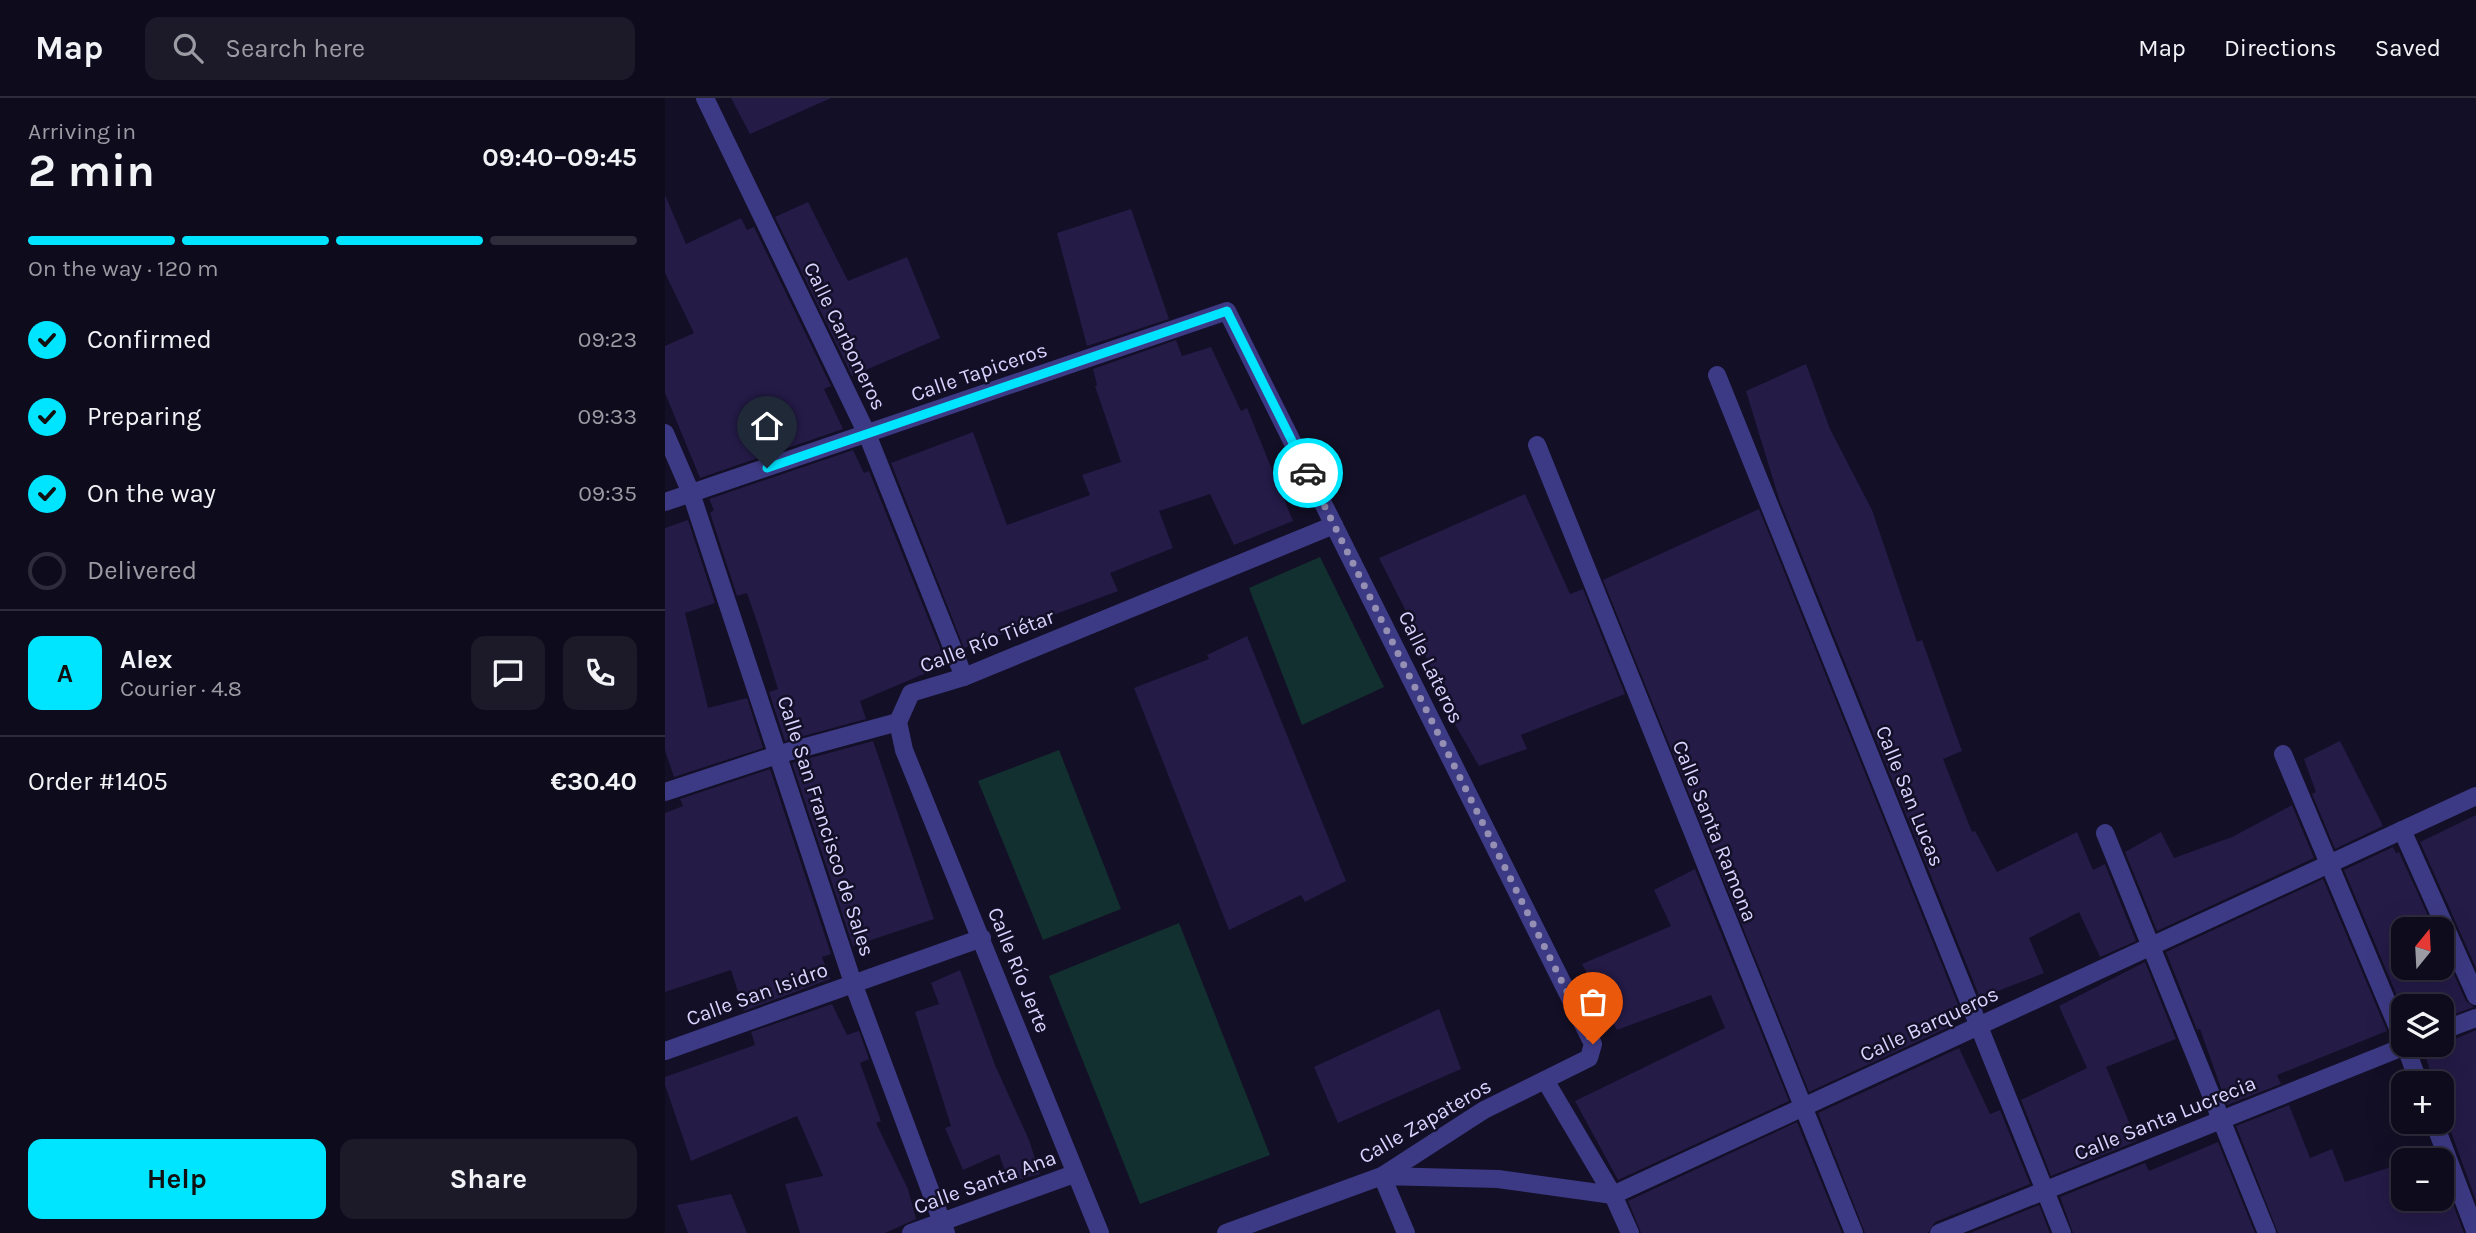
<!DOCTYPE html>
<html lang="en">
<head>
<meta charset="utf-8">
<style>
  body { margin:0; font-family:Karla,sans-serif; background:#1c1929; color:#f1f3f6; height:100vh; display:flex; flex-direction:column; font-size:26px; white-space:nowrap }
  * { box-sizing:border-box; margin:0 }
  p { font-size:23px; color:#9b9ba3 }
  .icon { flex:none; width:38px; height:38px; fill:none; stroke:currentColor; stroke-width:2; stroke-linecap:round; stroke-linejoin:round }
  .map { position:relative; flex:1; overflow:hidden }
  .side { display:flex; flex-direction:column; background:#0e0b1c; width:665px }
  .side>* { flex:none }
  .needle { width:46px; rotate:18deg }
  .controls { position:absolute; left:1726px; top:819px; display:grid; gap:14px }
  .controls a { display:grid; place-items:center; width:63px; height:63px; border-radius:14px; background:#0e0b1c; box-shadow:0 7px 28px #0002,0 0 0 2px #2e2b3b; font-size:35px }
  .pin { position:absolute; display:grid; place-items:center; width:60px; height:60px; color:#fff; margin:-72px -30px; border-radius:50% 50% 50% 0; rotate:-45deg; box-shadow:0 0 7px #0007 }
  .pin .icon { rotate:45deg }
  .courier { position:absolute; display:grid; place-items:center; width:70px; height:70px; margin:-35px; border:5px solid #00e5ff; border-radius:50%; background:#fff; color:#222; box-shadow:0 2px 9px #0007 }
  .overview em { font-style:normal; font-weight:700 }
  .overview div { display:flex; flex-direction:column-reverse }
  .overview { display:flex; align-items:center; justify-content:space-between; height:119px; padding:0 28px }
  h1 { font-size:46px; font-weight:700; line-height:52px }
  .bar { display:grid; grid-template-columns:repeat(4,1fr); gap:10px 7px; align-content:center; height:84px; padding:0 28px }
  .bar i { height:9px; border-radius:5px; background:#2e2b3b }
  .bar .active { background:#00e5ff }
  .bar p { grid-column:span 4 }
  .line { display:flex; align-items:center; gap:18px; padding:0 28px; border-top:2px solid #2e2b3b }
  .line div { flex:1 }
  .round { display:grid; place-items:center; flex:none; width:74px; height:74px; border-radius:14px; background:#1c1929 }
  ol { padding:0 28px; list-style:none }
  li { display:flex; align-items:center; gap:21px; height:77px }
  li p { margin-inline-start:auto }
  li .icon { padding:7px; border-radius:50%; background:#00e5ff; color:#111; stroke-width:4 }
  li:last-child { color:#9b9ba3 }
  li i { width:38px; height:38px; border:4px solid #2e2b3b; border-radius:50% }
  .primary-button { display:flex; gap:14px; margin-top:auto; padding:14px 28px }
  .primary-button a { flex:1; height:80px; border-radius:14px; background:#00e5ff; color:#111; font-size:28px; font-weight:700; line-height:80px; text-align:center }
  .primary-button a+a { background:#1c1929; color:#f1f3f6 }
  header { display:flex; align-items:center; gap:42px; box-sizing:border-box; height:98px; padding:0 35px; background:#0e0b1c; border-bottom:2px solid #2e2b3b }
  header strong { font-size:33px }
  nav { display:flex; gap:38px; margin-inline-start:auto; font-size:24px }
  .search { width:490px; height:63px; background:#1c1929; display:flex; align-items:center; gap:18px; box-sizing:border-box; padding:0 24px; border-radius:14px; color:#9b9ba3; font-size:26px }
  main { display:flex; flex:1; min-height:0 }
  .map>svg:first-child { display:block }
  .green { fill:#12302f }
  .building { fill:#241b47 }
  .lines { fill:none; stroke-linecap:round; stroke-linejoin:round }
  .street { stroke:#3d3a85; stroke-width:18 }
  .done { stroke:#948fb3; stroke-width:7; stroke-dasharray:0 12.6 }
  .route { stroke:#00e5ff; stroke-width:9 }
  .labels { text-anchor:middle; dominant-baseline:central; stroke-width:5; stroke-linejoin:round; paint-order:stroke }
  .street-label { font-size:21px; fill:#d9d4ff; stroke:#130f26 }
</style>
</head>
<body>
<header>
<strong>Map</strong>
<div class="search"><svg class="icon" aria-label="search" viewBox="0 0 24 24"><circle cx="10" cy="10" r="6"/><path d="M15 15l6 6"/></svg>Search here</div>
<nav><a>Map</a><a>Directions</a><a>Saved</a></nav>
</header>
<main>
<section class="side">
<div class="overview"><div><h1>2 min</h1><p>Arriving in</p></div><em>09:40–09:45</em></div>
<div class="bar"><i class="active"></i><i class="active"></i><i class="active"></i><i></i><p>On the way · 120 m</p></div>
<ol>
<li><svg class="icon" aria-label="check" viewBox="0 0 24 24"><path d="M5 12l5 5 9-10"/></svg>Confirmed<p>09:23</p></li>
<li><svg class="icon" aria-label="check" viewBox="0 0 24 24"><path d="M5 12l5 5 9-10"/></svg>Preparing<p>09:33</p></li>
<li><svg class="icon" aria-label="check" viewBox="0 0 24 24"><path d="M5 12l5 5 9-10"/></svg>On the way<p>09:35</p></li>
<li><i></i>Delivered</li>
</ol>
<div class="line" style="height:126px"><b class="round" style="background:#00e5ff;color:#111">A</b><div><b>Alex</b><p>Courier · 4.8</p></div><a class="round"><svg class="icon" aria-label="chat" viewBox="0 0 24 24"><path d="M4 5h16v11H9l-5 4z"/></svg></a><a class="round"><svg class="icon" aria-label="phone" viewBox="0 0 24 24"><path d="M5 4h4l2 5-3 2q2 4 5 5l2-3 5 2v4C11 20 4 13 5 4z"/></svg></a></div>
<div class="line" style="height:91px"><div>Order #1405</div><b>€30.40</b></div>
<div class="primary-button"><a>Help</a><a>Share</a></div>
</section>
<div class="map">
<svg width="1811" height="1135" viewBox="0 0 1811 1135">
  <rect width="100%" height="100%" fill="#130f26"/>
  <g class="green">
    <path d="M655,459L719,589L637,627L584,490Z"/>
    <path d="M394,652L456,811L378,842L313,683Z"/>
    <path d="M514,825L605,1057L475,1106L384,878Z"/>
  </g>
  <g class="building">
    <path d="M66,0H166L85,36Z"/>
    <path d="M0,97L21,146L76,120L82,132L89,129L166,288L159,291L178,331L35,380L0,295V248L29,235L0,175Z"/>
    <path d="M143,104L183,183L242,159L275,240L187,278L110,119Z"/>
    <path d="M466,111L504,221L422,248L392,135Z"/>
    <path d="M511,242L517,258L546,249L576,313L582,310L628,423L569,447L545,396L494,413L508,450L445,475L453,493L299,550L226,365L308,334L342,427L425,397L417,377L456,364L430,288L432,287L428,271Z"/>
    <path d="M1141,266L1165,331L1207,412L1252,544L1257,542L1297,653L1278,661L1307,734L1310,733L1332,774L1412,734L1428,772L1440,766L1471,843L1435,859L1414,814L1364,840L1379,875L1315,900L1114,401L1081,293Z"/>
    <path d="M188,352L199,375L204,373L278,557L263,563L266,573L195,603L201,621L120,643L104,594L113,591L96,536L82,495L72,498L45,415L49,412L44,401Z"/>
    <path d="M860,396L905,496L918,491L960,596L856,637L862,651L814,668L788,623L748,527L714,460Z"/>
    <path d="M1094,411L1294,909L1279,918L1284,929L1144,994L938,482Z"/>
    <path d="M23,422L50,505L20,515L43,610L82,600L98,650L9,679L0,652V430Z"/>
    <path d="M582,538L681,783L640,804L636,797L564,832L469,590L544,561L542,557Z"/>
    <path d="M208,643L269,821L188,848L127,665Z"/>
    <path d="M1675,643L1718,728L1670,751L1647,696L1651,694L1639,661Z"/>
    <path d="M105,671L166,856L157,859L165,881L79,913L66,872L0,894V715L18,708L15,701Z"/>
    <path d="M1627,707L1649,760L1492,833L1460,754L1496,734L1509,760L1567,739Z"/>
    <path d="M1811,717V870L1755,744Z"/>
    <path d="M1728,749L1731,755L1734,754L1769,831H1738V870H1776V848L1801,903L1809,909L1776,921V908H1738V912L1679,772Z"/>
    <path d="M1030,771L1124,1003L953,1082L910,1003L1060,930L1046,897L952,932L917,866L1006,828L989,792Z"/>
    <path d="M1658,781L1722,933L1612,977L1616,986L1562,1007L1535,931L1532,932L1501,854Z"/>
    <path d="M1480,864L1511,941L1441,969L1472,1043L1386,1078L1356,1002L1422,970L1394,908Z"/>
    <path d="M295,872L330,967L364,1042L375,1076L344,1084L334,1056L298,1072L280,1030L286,1028L250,914L274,906L266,885Z"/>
    <path d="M167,906L182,937L194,933L204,961L195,965L216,1023L211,1025L243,1091L251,1121L220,1135H135L120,1086L158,1078L132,1018L26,1063L0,987V979L90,947L86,934Z"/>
    <path d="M774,911L796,971L673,1025L649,969Z"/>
    <path d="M1811,932V1103L1776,1006V985H1769L1757,947H1776Z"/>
    <path d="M1294,950L1325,1016L1335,1012L1365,1086L1270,1124L1263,1135H1200L1153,1015Z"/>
    <path d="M1624,1007L1645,1060L1667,1051L1680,1084L1738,1065V1101H1776V1075L1799,1135H1613L1571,1028Z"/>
    <path d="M1132,1024L1177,1135H976L963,1103Z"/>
    <path d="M1553,1044L1590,1135H1408L1395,1099L1480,1065L1484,1073Z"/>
    <path d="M66,1096L82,1135H23L12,1107Z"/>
    <path d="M1374,1107L1385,1135H1305Z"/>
  </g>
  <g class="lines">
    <g class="street">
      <path d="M40,0L202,336L299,579"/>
      <path d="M1052,277L1397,1135"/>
      <path d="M0,335L26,395L188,885L281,1135"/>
      <path d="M872,347L1189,1135"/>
      <path d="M0,404L562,213L928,946L924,960L819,1012L717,1078L561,1135"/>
      <path d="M233,624L239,652L435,1135"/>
      <path d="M233,624L246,595L299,579L669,427"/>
      <path d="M1618,656L1738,942"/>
      <path d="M0,694L115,656L233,624"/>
      <path d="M1737,732L1811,898"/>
      <path d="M1440,735L1602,1135"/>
      <path d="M1776,933L1811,920"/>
      <path d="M1740,947L1754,985"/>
      <path d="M0,953L317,840"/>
      <path d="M880,982L948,1097L965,1135"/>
      <path d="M1769,1024L1811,1135"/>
      <path d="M246,1135L409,1076"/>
      <path d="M741,1135L717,1078L833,1081L948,1097L1811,698"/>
      <path d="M1274,1135L1743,947"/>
    </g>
  </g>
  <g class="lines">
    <path class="done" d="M643,375L928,946"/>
    <path class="route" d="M102,370L562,213L643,375"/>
  </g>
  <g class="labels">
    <g class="street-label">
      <text transform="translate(180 238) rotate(64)">Calle Carboneros</text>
      <text transform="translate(314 274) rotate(-19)">Calle Tapiceros</text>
      <text transform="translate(322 543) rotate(-21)">Calle Río Tiétar</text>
      <text transform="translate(766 569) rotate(64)">Calle Lateros</text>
      <text transform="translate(1245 698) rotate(68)">Calle San Lucas</text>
      <text transform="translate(161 728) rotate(72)">Calle San Francisco de Sales</text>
      <text transform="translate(1050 733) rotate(68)">Calle Santa Ramona</text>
      <text transform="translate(354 872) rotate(68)">Calle Río Jerte</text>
      <text transform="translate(92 896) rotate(-20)">Calle San Isidro</text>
      <text transform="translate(1264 926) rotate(-25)">Calle Barqueros</text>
      <text transform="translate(1500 1020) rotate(-22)">Calle Santa Lucrecia</text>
      <text transform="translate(760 1023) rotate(-30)">Calle Zapateros</text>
      <text transform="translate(320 1084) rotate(-20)">Calle Santa Ana</text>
    </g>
  </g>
</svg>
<div class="controls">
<a><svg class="needle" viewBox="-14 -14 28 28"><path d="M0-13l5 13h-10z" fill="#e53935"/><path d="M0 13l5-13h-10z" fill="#9b9ba3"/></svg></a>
<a><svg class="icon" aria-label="layers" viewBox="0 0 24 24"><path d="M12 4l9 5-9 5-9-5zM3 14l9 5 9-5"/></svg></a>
<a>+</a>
<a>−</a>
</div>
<div class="pin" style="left:928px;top:946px;background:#ea580c"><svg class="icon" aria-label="bag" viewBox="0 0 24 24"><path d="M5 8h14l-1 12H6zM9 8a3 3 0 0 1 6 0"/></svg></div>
<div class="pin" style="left:102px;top:370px;background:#1f2937"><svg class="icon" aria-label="home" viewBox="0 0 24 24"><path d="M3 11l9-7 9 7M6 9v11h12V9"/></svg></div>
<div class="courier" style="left:643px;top:375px"><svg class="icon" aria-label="car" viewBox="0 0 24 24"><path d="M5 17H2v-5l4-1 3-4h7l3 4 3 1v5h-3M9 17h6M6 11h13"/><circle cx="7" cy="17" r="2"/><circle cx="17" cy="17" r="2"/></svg></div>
</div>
</main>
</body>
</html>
